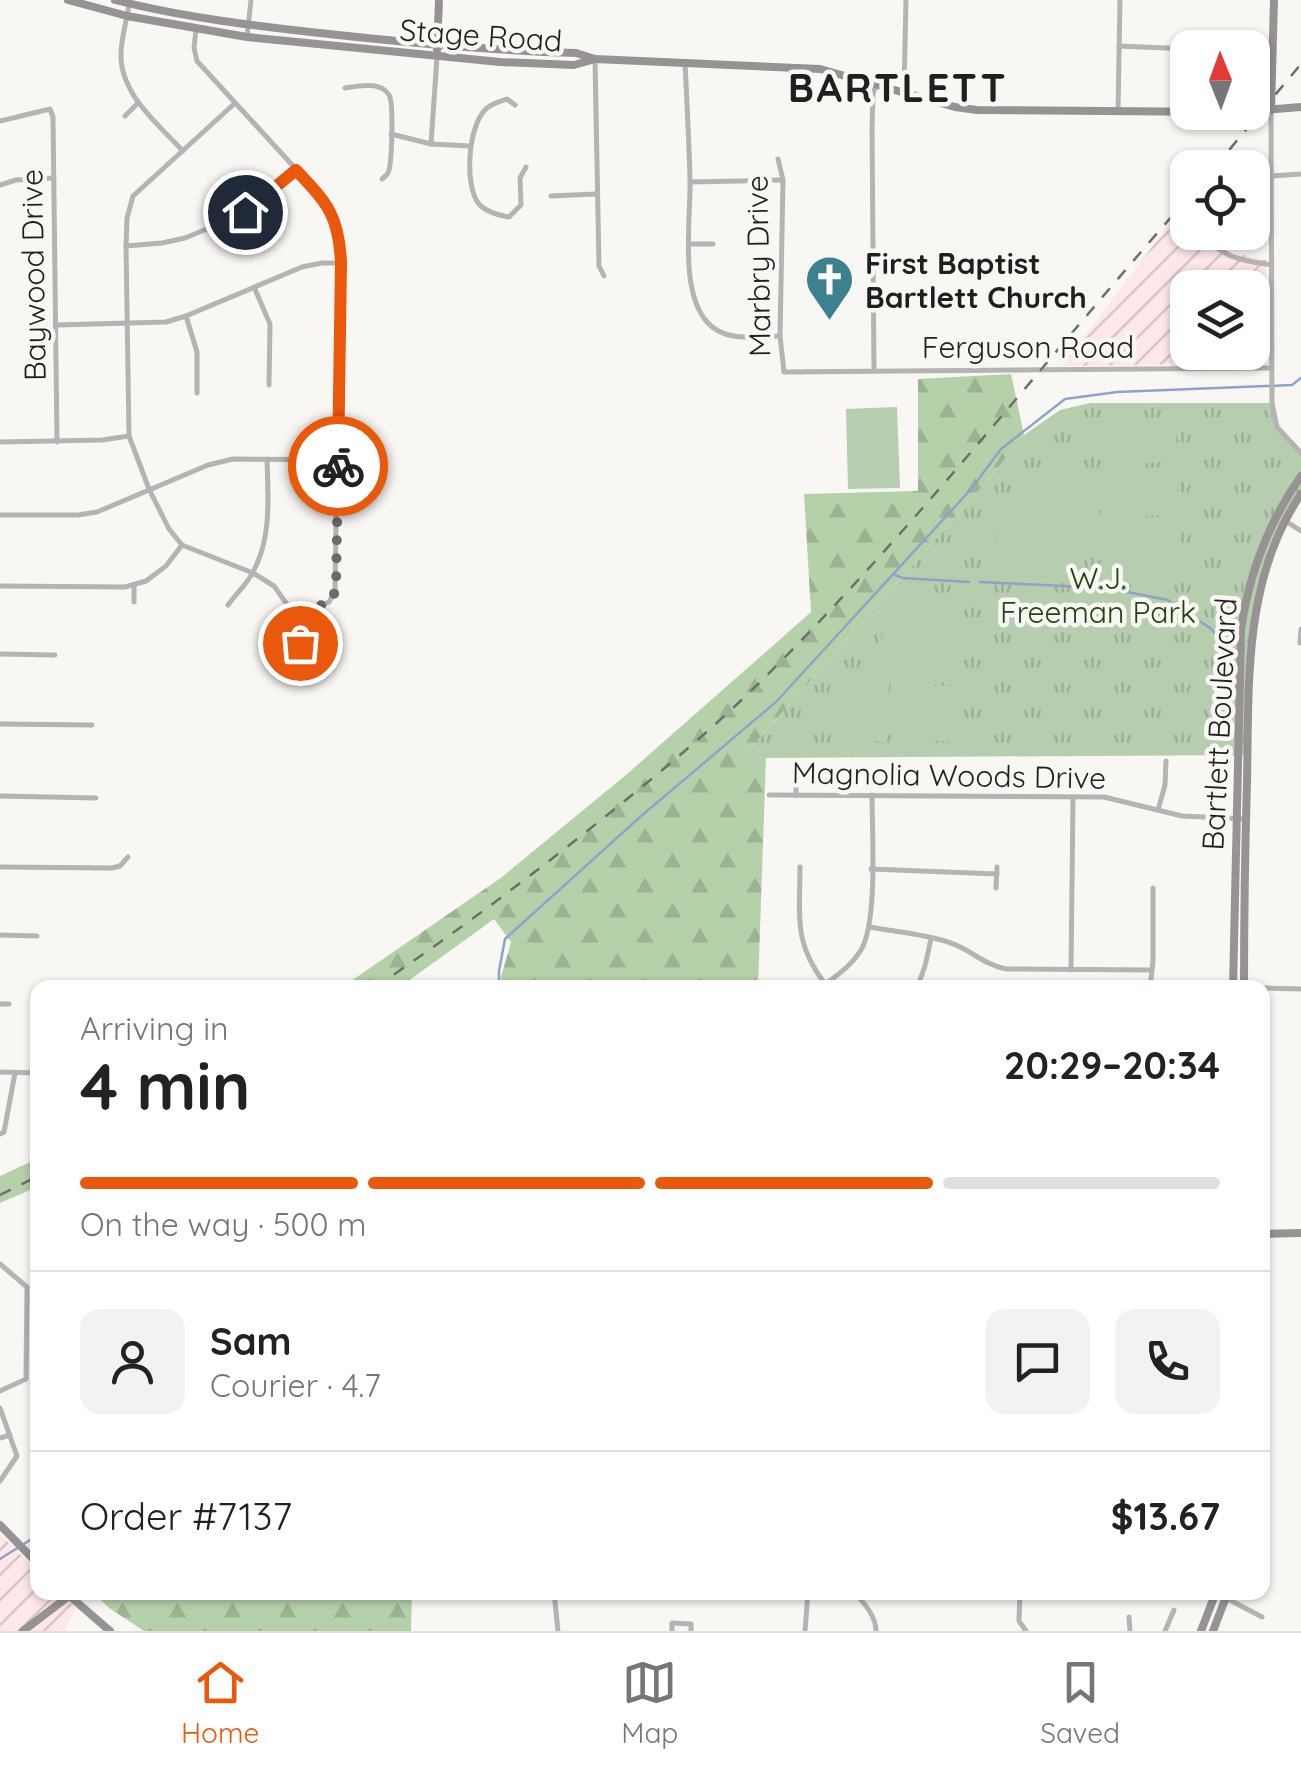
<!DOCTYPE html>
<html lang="en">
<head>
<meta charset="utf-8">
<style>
  body { margin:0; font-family:Quicksand,sans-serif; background:#f2f2f2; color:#222; height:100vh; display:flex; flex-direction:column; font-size:38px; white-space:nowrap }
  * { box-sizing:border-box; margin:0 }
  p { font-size:32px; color:#767676 }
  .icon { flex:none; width:55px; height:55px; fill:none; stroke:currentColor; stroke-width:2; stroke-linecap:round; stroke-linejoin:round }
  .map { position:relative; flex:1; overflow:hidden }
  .drawer { position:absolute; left:30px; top:980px; width:1240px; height:620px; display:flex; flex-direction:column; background:#fff; border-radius:20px; box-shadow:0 2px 8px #0004 }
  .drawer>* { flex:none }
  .needle { width:65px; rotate:359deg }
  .fabs { position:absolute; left:1170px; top:30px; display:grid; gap:20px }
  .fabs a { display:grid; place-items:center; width:100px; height:100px; border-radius:20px; background:#fff; box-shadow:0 2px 8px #0004; font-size:50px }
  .pin { position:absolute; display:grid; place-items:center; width:85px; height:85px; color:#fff; margin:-42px; border:5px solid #fff; border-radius:50%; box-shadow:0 2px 10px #0007 }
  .courier { position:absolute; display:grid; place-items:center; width:100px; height:100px; margin:-50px; border:8px solid #ea580c; border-radius:50%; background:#fff; color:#222; box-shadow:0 2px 12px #0007 }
  .head em { font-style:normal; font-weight:700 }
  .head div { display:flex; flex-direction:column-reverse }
  .head { display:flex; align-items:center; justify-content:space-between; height:170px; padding:0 50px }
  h1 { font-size:65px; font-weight:700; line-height:75px }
  .bar { display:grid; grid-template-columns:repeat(4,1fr); gap:15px 10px; align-content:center; height:120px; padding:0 50px }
  .bar i { height:12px; border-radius:8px; background:#e0e0e0 }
  .bar .on { background:#ea580c }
  .bar p { grid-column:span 4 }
  .line { display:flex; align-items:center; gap:25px; padding:0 50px; border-top:2px solid #e0e0e0 }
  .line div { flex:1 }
  .round { display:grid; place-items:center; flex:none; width:105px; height:105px; border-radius:20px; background:#f2f2f2 }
  .tab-bar { display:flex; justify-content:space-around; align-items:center; height:140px; border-top:2px solid #e0e0e0; background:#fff; font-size:28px; color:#767676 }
  .tab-bar a { display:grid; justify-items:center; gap:5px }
  .tab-bar .on { color:#ea580c }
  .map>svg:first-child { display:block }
  .industrial { fill:url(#industrial-furrows); fill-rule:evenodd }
  .forest { fill:url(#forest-firs) }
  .park { fill:url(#park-tufts) }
  .pitch { fill:#b6cdae }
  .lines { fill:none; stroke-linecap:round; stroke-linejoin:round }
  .stream { stroke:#8da4ca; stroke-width:2.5 }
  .street { stroke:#b5b4b3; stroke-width:5 }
  .secondary { stroke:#969392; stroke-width:8 }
  .rail { stroke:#706e6d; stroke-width:2.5; stroke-dasharray:12 12; stroke-linecap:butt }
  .done { stroke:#6c6b69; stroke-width:10; stroke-dasharray:0 18 }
  .route { stroke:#ea580c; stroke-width:12 }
  .labels { text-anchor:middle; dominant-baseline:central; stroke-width:9; stroke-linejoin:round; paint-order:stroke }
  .street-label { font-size:30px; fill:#201f1e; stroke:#f9f7f4 }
  .poi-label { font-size:30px; font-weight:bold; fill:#201f1e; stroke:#f9f7f4; text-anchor:start }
  .park-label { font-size:30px; fill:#21450e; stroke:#f9f7f4 }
  .district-label { font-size:40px; font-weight:bold; letter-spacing:2.5px; fill:#201f1e; stroke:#f9f7f4 }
</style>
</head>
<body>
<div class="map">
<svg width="1301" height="1631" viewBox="0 0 1301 1631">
  <defs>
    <pattern id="industrial-furrows" width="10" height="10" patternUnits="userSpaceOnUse" patternTransform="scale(2.5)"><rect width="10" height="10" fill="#fde7e8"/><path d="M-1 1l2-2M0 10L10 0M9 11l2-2" fill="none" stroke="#d9c6c7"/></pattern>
    <pattern id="forest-firs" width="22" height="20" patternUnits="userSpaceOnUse" patternTransform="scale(2.5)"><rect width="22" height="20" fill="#b5d1aa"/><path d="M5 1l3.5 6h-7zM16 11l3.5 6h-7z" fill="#9bb392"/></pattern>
    <pattern id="park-tufts" width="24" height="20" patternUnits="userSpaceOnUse" patternTransform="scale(2.5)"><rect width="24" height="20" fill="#b6cdae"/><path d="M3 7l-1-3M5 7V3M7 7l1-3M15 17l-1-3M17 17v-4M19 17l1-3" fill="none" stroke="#9cb095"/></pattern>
  </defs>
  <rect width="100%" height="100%" fill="#f9f7f4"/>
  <g class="industrial">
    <path d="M1177,214L1187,221L1188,232L1203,233L1229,252L1266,260L1264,363L1062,366ZM1188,288H1252V352H1188Z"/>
    <path d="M0,1534L37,1571L38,1592L60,1593L76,1608L65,1631H0Z"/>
  </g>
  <g class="forest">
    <path d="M1011,374L1024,435L989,479L743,757L766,758L758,987H502L501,977L511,942L494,919L400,987L341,988L502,877L627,774L811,612L804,494L918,491V379Z"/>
    <path d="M37,1159V1187L0,1203V1176Z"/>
    <path d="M94,1593H412L411,1631H144L109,1608Z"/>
  </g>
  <path class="park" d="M1090,403H1272L1277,427L1301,453V494L1274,544L1252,638L1248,755L742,758L989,479L1024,435L1060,410Z"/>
  <g class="pitch">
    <path d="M897,407L900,488L848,489L846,409Z"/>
    <path d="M1175,420L1178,461L1107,466L1103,426Z"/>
    <path d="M1054,463L1074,467L1098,487C1098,502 1102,526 1097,540C1070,612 958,565 1006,500C1019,481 1033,472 1054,463Z"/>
    <path d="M1177,476L1179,514L1115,518L1113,479Z"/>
    <path d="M1179,529L1180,569L1113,571L1112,532Z"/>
    <path d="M955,594L960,631L961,669L957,672H922L880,665C880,600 899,602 955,594Z"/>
    <path d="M887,682L889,685L887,742C853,742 830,717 830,684Z"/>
    <path d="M898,686H953L956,690L955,742C917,742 897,726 898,686Z"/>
  </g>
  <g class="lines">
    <g class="stream">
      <path d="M895,575L903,578L969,582"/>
      <path d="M980,582L1107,588L1168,600L1210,628L1227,646"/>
      <path d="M499,988V971L505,939L640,817L776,702L972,488L1001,449L1065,399L1117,392L1292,385L1301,378"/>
      <path d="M0,1559L38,1535"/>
    </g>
    <g class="street">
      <path d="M129,4C127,19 122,36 121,52C119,93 157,123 183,151"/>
      <path d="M196,30L194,48L197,61L327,203L340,239L335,591L329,602L296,617"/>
      <path d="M247,37L251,0"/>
      <path d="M1119,46L1188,49"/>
      <path d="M1252,49L1274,50"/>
      <path d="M595,59L599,266L604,276"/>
      <path d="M685,63C687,102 689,141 690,179C691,219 679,290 707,322C725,343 756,336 780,336"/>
      <path d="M345,88C358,86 381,81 389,95C394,103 392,165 388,173C386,176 384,177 382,179"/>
      <path d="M904,92L906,0"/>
      <path d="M234,104L133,196L127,218L126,246L129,436L149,489L169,529L182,545L253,573L274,586L296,617L300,643"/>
      <path d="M515,105L507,99C499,102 490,104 485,110C468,127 464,186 479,204C486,212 498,215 509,217L521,205L520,178L526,167"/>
      <path d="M1118,110L1120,0"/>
      <path d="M1271,111L1272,403L1277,427L1301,453"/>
      <path d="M125,116L137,104"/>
      <path d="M0,121L50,109L53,117L57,442"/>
      <path d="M391,134L431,144L470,146"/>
      <path d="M431,144L437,57"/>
      <path d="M778,159L783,180L780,336L784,372L1272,368"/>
      <path d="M1271,176L1301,174"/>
      <path d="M690,182L782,180"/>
      <path d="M0,185L16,180L54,178"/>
      <path d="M551,196L596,194"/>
      <path d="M1186,225L1188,226"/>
      <path d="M1197,232C1227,258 1233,259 1272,265"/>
      <path d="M689,244H713"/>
      <path d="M126,246L162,243L185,238L245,213L296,170"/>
      <path d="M254,287L270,324L269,385"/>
      <path d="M873,294L973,293"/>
      <path d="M186,316L197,352V393"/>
      <path d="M56,325L166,322L186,316L302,267L322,263H341"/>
      <path d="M874,370L872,128L873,94L876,84"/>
      <path d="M0,442L102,440L129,436"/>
      <path d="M0,515H78L97,512L208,465L233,459L366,460"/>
      <path d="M1287,522L1301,531"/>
      <path d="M134,585V602"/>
      <path d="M0,586L125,587L146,581L166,566L182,545"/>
      <path d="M228,605C236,594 247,584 253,572C272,537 268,497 267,459"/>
      <path d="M1300,643L1301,629"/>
      <path d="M0,654L55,655"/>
      <path d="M0,724L92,725"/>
      <path d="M769,795L1104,797L1182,816L1246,819"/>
      <path d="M796,795V760"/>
      <path d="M0,796L96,798"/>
      <path d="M1158,810L1165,785L1166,761"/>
      <path d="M0,867L112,868L120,866L128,857"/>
      <path d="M800,867C800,917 793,942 825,984"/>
      <path d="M871,869L997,874"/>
      <path d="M996,888L997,867"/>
      <path d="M870,927C896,932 932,935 956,945C974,953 986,965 1006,969L1152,970"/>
      <path d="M0,935L37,936"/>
      <path d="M1071,970L1073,798"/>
      <path d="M821,988C835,976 851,967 861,950C878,921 872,833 872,795"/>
      <path d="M917,988L925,966L931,939"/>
      <path d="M1150,988L1153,961V888"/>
      <path d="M1262,988L1301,989"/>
      <path d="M0,1004H9"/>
      <path d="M0,1072L38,1073"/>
      <path d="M0,1134L4,1132L15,1073"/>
      <path d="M0,1264L27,1287L26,1379L0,1391"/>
      <path d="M0,1408L17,1456L0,1481"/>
      <path d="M0,1438L10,1435"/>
      <path d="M554,1592L558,1631"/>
      <path d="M854,1592C864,1603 876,1616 876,1631"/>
      <path d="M1020,1592L1019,1621L1026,1631"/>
      <path d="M1128,1592L1135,1596L1169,1592"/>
      <path d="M1209,1592L1226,1598L1262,1617"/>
      <path d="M1129,1617L1130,1631"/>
      <path d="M672,1631V1623L691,1624V1631"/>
      <path d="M805,1631L808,1592"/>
      <path d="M1165,1631L1174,1610"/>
    </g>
    <g class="secondary">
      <path d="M68,0L127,16L247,37L500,62L574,65L595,59"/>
      <path d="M115,0C185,18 257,26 329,34C411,43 493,51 576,53L595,59L820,69L955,107L977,110L1223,112"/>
      <path d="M437,50L439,0"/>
      <path d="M1252,107L1271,87"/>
      <path d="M1271,110L1274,0"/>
      <path d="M1252,111L1301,107"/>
      <path d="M1233,988L1241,630C1249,573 1268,523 1301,476"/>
      <path d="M1244,988C1244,919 1245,850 1247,782C1249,684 1243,579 1301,494"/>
      <path d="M1262,1234L1301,1233"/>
      <path d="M0,1525L38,1564"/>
      <path d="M65,1592L110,1631"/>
      <path d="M23,1631L69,1596"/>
      <path d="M1201,1631L1216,1592"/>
      <path d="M1213,1631L1228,1592"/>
    </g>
    <g class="rail">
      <path d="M1214,168L1301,64"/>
      <path d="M374,988C454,934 530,877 606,816C657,775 708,733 755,687C911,534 1044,361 1188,198"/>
      <path d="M0,1195L38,1176"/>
    </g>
  </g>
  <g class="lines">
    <path class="done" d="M300,643L296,617L328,602L336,591L338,466"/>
    <path class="route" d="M245,212L296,170C327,203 339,215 341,263L338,466"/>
  </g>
  <defs>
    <symbol id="church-pin" viewBox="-11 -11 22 30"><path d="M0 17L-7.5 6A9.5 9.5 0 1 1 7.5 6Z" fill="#3d818f" stroke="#f9f7f4"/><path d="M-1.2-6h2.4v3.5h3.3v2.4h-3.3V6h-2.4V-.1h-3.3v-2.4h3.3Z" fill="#fff"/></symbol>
  </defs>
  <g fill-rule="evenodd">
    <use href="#church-pin" x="802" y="252" width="55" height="75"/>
  </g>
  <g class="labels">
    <g class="street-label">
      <text transform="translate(481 35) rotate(4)">Stage Road</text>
      <text transform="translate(758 266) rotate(-91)">Marbry Drive</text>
      <text transform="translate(33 275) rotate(-91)">Baywood Drive</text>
      <text x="1028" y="347">Ferguson Road</text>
      <text transform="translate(1219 724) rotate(-87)">Bartlett Boulevard</text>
      <text transform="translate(949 775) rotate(1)">Magnolia Woods Drive</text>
    </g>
    <g class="poi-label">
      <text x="865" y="263">First Baptist<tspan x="865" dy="34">Bartlett Church</tspan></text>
    </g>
    <g class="park-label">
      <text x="1098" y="578">W.J.<tspan x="1098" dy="34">Freeman Park</tspan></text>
    </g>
    <g class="district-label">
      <text x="898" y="87">BARTLETT</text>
    </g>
  </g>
</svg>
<div class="fabs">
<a><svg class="needle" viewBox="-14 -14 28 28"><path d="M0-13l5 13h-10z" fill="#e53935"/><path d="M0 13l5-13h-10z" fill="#767676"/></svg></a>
<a><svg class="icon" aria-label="locate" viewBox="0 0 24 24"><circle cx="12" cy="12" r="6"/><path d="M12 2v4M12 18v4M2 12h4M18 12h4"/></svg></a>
<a><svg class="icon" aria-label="layers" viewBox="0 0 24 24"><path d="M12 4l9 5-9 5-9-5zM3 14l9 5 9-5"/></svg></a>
</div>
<div class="pin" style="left:300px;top:643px;background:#ea580c"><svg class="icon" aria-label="bag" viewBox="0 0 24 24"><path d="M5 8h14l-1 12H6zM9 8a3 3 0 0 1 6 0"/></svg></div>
<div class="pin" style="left:245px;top:212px;background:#1f2937"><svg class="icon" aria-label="home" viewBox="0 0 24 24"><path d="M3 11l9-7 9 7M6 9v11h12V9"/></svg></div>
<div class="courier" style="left:338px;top:466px"><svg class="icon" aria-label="bike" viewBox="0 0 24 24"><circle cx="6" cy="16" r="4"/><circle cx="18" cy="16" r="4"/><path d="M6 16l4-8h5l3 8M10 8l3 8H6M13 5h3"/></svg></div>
<section class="drawer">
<div class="head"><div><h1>4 min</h1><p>Arriving in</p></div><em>20:29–20:34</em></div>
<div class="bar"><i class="on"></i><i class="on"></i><i class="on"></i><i></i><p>On the way · 500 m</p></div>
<div class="line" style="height:180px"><a class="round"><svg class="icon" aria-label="person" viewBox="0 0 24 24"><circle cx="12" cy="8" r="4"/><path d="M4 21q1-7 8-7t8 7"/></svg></a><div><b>Sam</b><p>Courier · 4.7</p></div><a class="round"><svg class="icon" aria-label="chat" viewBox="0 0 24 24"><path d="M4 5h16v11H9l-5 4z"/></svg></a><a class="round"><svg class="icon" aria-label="phone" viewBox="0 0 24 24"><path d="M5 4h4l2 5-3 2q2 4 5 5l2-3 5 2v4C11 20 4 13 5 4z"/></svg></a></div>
<div class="line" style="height:130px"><div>Order #7137</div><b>$13.67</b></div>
</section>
</div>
<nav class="tab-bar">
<a class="on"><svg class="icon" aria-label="home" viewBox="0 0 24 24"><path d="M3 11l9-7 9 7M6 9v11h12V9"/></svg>Home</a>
<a><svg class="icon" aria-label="map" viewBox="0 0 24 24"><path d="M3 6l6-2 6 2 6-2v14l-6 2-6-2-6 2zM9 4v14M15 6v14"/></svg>Map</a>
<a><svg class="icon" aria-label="saved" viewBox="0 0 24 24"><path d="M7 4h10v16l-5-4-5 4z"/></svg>Saved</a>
</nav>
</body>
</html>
